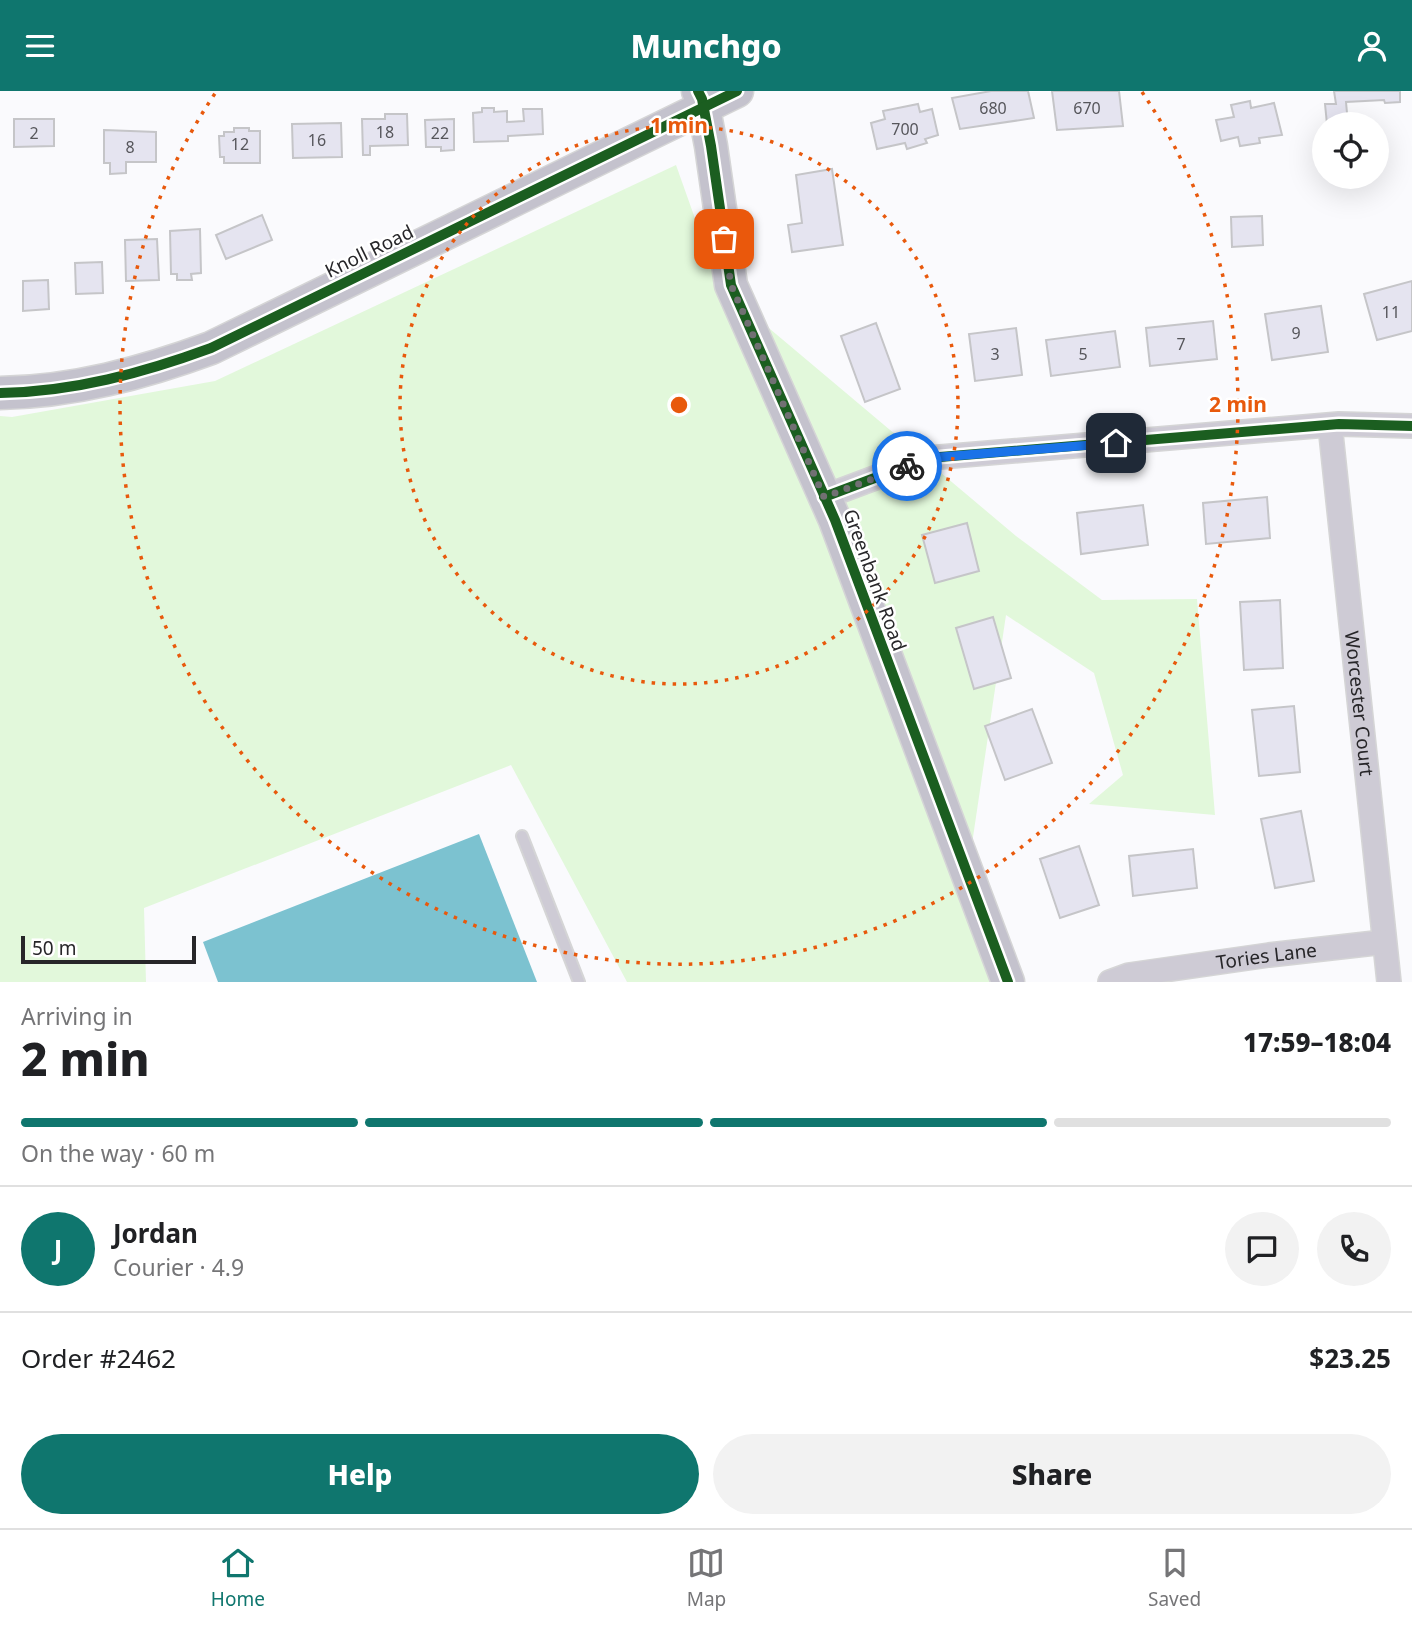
<!DOCTYPE html>
<html lang="en">
<head>
<meta charset="utf-8">
<style>
  body { margin:0; font-family:"Noto Sans",sans-serif; background:#f2f2f2; color:#202124; height:100vh; display:flex; flex-direction:column; font-size:26px; white-space:nowrap }
  * { box-sizing:border-box; margin:0 }
  p { font-size:23px; color:#757577 }
  .icon { flex:none; width:38px; height:38px; fill:none; stroke:currentColor; stroke-width:2; stroke-linecap:round; stroke-linejoin:round }
  .map { position:relative; height:891px; overflow:hidden }
  .details { display:flex; flex-direction:column; background:#fff; flex:1 }
  .details>* { flex:none }
  .controls { position:absolute; left:1312px; top:21px; display:grid; gap:14px }
  .controls a { display:grid; place-items:center; width:77px; height:77px; border-radius:50%; background:#fff; box-shadow:0 7px 28px #0002; font-size:35px }
  .scale { position:absolute; left:21px; bottom:18px; width:175px; box-sizing:border-box; padding-left:7px; border:4px solid #272629; border-top:0; font-size:19px; line-height:24px; white-space:nowrap; color:#272629; -webkit-text-stroke:5px #fff; paint-order:stroke }
  .pin { position:absolute; display:grid; place-items:center; width:60px; height:60px; color:#fff; margin:-30px; border-radius:14px; box-shadow:0 4px 10px #0006 }
  .courier { position:absolute; display:grid; place-items:center; width:70px; height:70px; margin:-35px; border:5px solid #1a73e8; border-radius:50%; background:#fff; color:#222; box-shadow:0 2px 9px #0007 }
  .head em { font-style:normal; font-weight:800 }
  .head div { display:flex; flex-direction:column-reverse }
  .head { display:flex; align-items:center; justify-content:space-between; height:119px; padding:0 21px }
  h1 { font-size:46px; font-weight:800; line-height:52px }
  .bar { display:grid; grid-template-columns:repeat(4,1fr); gap:10px 7px; align-content:center; height:84px; padding:0 21px }
  .bar i { height:9px; border-radius:5px; background:#e0e0e0 }
  .bar .on { background:#0f766e }
  .bar p { grid-column:span 4 }
  .line { display:flex; align-items:center; gap:18px; padding:0 21px; border-top:2px solid #e0e0e0 }
  .line div { flex:1 }
  .round { display:grid; place-items:center; flex:none; width:74px; height:74px; border-radius:37px; background:#f2f2f2 }
  .primary-button { display:flex; gap:14px; margin-top:auto; padding:14px 21px }
  .primary-button a { flex:1; height:80px; border-radius:42px; background:#0f766e; color:#fff; font-size:28px; font-weight:800; line-height:80px; text-align:center }
  .primary-button a+a { background:#f2f2f2; color:#202124 }
  header { display:flex; justify-content:space-between; align-items:center; height:91px; padding:0 21px; background:#0f766e; color:#fff; font-size:32px; font-weight:800 }
  .dock { display:flex; justify-content:space-around; align-items:center; height:98px; border-top:2px solid #e0e0e0; background:#fff; font-size:19px; color:#757577 }
  .dock a { display:grid; justify-items:center; gap:4px }
  .dock .on { color:#0f766e }
  .map>svg:first-child { display:block }
  .green { fill:#e2f8db }
  .water { fill:#7cc2d0 }
  .building { fill:#e5e4f0; stroke:#c5c5c8; stroke-width:2 }
  .lines { fill:none; stroke-linecap:round; stroke-linejoin:round }
  .lane-casing { stroke:#d5d5d6; stroke-width:14 }
  .street-casing { stroke:#d5d5d6; stroke-width:26 }
  .secondary-casing { stroke:#d5d5d6; stroke-width:35 }
  .lane { stroke:#cecbd5; stroke-width:10 }
  .street { stroke:#cecbd5; stroke-width:23 }
  .secondary { stroke:#c4c2cd; stroke-width:32 }
  .cycleway-casing { stroke:#fff; stroke-width:15 }
  .cycleway { stroke:#1b5e20; stroke-width:10 }
  .done { stroke:#717073; stroke-width:7; stroke-dasharray:0 12.6 }
  .route { stroke:#1a73e8; stroke-width:9 }
  .ring { fill:none; stroke:#e8590c; stroke-width:3.5; stroke-dasharray:3.5 7 }
  .labels { text-anchor:middle; dominant-baseline:central; stroke-width:5; stroke-linejoin:round; paint-order:stroke }
  .number-label { font-size:16px; fill:#56565b }
  .street-label { font-size:19px; fill:#272629; stroke:#fff }
  .centre { fill:#e8590c; stroke:#fff; stroke-width:3.5 }
  .ring-label { font-size:21px; text-anchor:middle; font-weight:bold; fill:#e8590c; stroke:#fff; stroke-width:5; stroke-linejoin:round; paint-order:stroke }
</style>
</head>
<body>
<header><svg class="icon" aria-label="menu" viewBox="0 0 24 24"><path d="M4 6h16M4 12h16M4 18h16"/></svg>Munchgo<svg class="icon" aria-label="person" viewBox="0 0 24 24"><circle cx="12" cy="8" r="4"/><path d="M4 21q1-7 8-7t8 7"/></svg></header>
<div class="map">
<svg width="1412" height="891" viewBox="0 0 1412 891">
  <rect width="100%" height="100%" fill="#fafafd"/>
  <path class="green" d="M676,74L719,195L1016,445L1102,509L1197,508L1215,724L1089,713L1123,684L1094,582L1006,524L965,800L1003,891H627L511,674L144,817L146,891H0V325L12,326L215,290Z"/>
  <path class="water" d="M479,743L537,891H218L203,851Z"/>
  <g class="building">
    <path d="M991,0H1028L1034,27L960,38L952,7Z"/>
    <path d="M1052,0H1119L1123,35L1057,39Z"/>
    <path d="M1334,0H1400V11L1385,12L1384,9L1346,11L1348,33H1327L1325,13H1336Z"/>
    <path d="M1250,10L1251,17L1274,12L1282,44L1259,47L1260,52L1240,55L1238,46L1221,50L1216,29L1234,26L1231,14Z"/>
    <path d="M918,13L920,21L932,18L938,44L925,48L927,52L907,58L905,52L877,58L871,32L885,28L883,20Z"/>
    <path d="M482,17H494V21L507,20V31L524,30L523,18H542L543,43L508,45V50L474,51L473,22L482,21Z"/>
    <path d="M385,23H407L408,54L370,55V64H363L362,28H385Z"/>
    <path d="M14,28H54V55L14,56Z"/>
    <path d="M454,28V59L441,60V56H426L425,29Z"/>
    <path d="M341,32L342,66L293,67L292,33Z"/>
    <path d="M234,37H249V40H260V72H224V66H220L219,45H224V41H234Z"/>
    <path d="M104,39L156,41V71H126V82L110,83V72H104Z"/>
    <path d="M832,78L843,154L792,161L788,134L802,132L796,84Z"/>
    <path d="M262,124L272,149L226,168L216,144Z"/>
    <path d="M1262,125L1263,154L1232,156L1231,126Z"/>
    <path d="M200,138L201,182L191,183L192,189H177V183H171L170,140Z"/>
    <path d="M157,148L159,189L126,190L125,149Z"/>
    <path d="M102,171L103,202L76,203L75,172Z"/>
    <path d="M48,189L49,218L23,220V190Z"/>
    <path d="M1412,190V240L1377,249L1364,203Z"/>
    <path d="M1321,215L1328,261L1272,269L1265,223Z"/>
    <path d="M1213,230L1217,268L1150,275L1146,237Z"/>
    <path d="M876,232L900,298L865,311L841,245Z"/>
    <path d="M1016,237L1022,284L975,290L969,243Z"/>
    <path d="M1115,240L1120,276L1051,285L1046,249Z"/>
    <path d="M1267,406L1270,447L1206,453L1203,412Z"/>
    <path d="M1143,414L1148,454L1081,463L1077,422Z"/>
    <path d="M967,432L979,480L935,492L922,444Z"/>
    <path d="M1280,509L1283,577L1244,579L1240,511Z"/>
    <path d="M993,526L1011,587L974,598L956,537Z"/>
    <path d="M1294,615L1300,681L1259,685L1252,619Z"/>
    <path d="M1032,618L1052,672L1005,689L985,635Z"/>
    <path d="M1301,720L1314,790L1275,797L1261,728Z"/>
    <path d="M1079,755L1099,814L1060,827L1040,768Z"/>
    <path d="M1193,758L1197,797L1133,805L1129,765Z"/>
  </g>
  <g class="lines">
    <defs>
      <path id="lane" d="M522,745L579,891"/>
      <g id="street">
        <path id="s1" d="M1330,334L1389,891"/>
        <path d="M824,406L928,367L1339,333L1412,335"/>
        <path id="s2" d="M1110,891L1129,884L1269,864L1384,851"/>
      </g>
      <g id="secondary">
        <path d="M698,0L702,8L711,55L731,194L835,429L1008,891"/>
        <path d="M0,302C73,301 143,282 211,257L737,0"/>
      </g>
    </defs>
    <use href="#lane" class="lane-casing"/>
    <use href="#street" class="street-casing"/>
    <use href="#secondary" class="secondary-casing"/>
    <use href="#lane" class="lane"/>
    <use href="#street" class="street"/>
    <use href="#secondary" class="secondary"/>
    <defs>
      <g id="cycleway">
        <path d="M698,0L702,8L711,55L731,194L835,429L1008,891"/>
        <path d="M0,302C73,301 143,282 211,257L737,0"/>
        <path d="M824,406L928,367L1339,333L1412,335"/>
      </g>
    </defs>
    <use href="#cycleway" class="cycleway-casing"/>
    <use href="#cycleway" class="cycleway"/>
  </g>
  <g class="lines">
    <path class="done" d="M724,148L731,194L824,406L907,375"/>
    <path class="route" d="M907,375L928,367L1116,352"/>
  </g>
  <g class="ring">
    <circle cx="679" cy="314" r="279"/>
    <path d="M1142 1A559 559 0 1 1 216 1"/>
  </g>
  <g class="labels">
    <g class="number-label">
      <text x="993" y="17">680</text>
      <text x="1087" y="17">670</text>
      <text x="905" y="38">700</text>
      <text x="385" y="41">18</text>
      <text x="34" y="42">2</text>
      <text x="440" y="42">22</text>
      <text x="317" y="49">16</text>
      <text x="240" y="53">12</text>
      <text x="130" y="56">8</text>
      <text x="1391" y="221">11</text>
      <text x="1296" y="242">9</text>
      <text x="1181" y="253">7</text>
      <text x="995" y="263">3</text>
      <text x="1083" y="263">5</text>
    </g>
    <g class="street-label">
      <text transform="translate(369 160) rotate(-26)">Knoll Road</text>
      <text transform="translate(875 489) rotate(70)">Greenbank Road</text>
      <text stroke="none"><textPath href="#s1" startOffset="280">Worcester Court</textPath></text>
      <text stroke="none"><textPath href="#s2" startOffset="159">Tories Lane</textPath></text>
    </g>
  </g>
  <circle cx="679" cy="314" r="10" class="centre"/>
  <g class="ring-label">
    <text x="679" y="42">1 min</text>
    <text x="1238" y="321">2 min</text>
  </g>
</svg>
<div class="controls">
<a><svg class="icon" aria-label="locate" viewBox="0 0 24 24"><circle cx="12" cy="12" r="6"/><path d="M12 2v4M12 18v4M2 12h4M18 12h4"/></svg></a>
</div>
<div class="scale">50 m</div>
<div class="pin" style="left:724px;top:148px;background:#ea580c"><svg class="icon" aria-label="bag" viewBox="0 0 24 24"><path d="M5 8h14l-1 12H6zM9 8a3 3 0 0 1 6 0"/></svg></div>
<div class="pin" style="left:1116px;top:352px;background:#1f2937"><svg class="icon" aria-label="home" viewBox="0 0 24 24"><path d="M3 11l9-7 9 7M6 9v11h12V9"/></svg></div>
<div class="courier" style="left:907px;top:375px"><svg class="icon" aria-label="bike" viewBox="0 0 24 24"><circle cx="6" cy="16" r="4"/><circle cx="18" cy="16" r="4"/><path d="M6 16l4-8h5l3 8M10 8l3 8H6M13 5h3"/></svg></div>
</div>
<section class="details">
<div class="head"><div><h1>2 min</h1><p>Arriving in</p></div><em>17:59–18:04</em></div>
<div class="bar"><i class="on"></i><i class="on"></i><i class="on"></i><i></i><p>On the way · 60 m</p></div>
<div class="line" style="height:126px"><b class="round" style="background:#0f766e;color:#fff">J</b><div><b>Jordan</b><p>Courier · 4.9</p></div><a class="round"><svg class="icon" aria-label="chat" viewBox="0 0 24 24"><path d="M4 5h16v11H9l-5 4z"/></svg></a><a class="round"><svg class="icon" aria-label="phone" viewBox="0 0 24 24"><path d="M5 4h4l2 5-3 2q2 4 5 5l2-3 5 2v4C11 20 4 13 5 4z"/></svg></a></div>
<div class="line" style="height:91px"><div>Order #2462</div><b>$23.25</b></div>
<div class="primary-button"><a>Help</a><a>Share</a></div>
</section>
<nav class="dock">
<a class="on"><svg class="icon" aria-label="home" viewBox="0 0 24 24"><path d="M3 11l9-7 9 7M6 9v11h12V9"/></svg>Home</a>
<a><svg class="icon" aria-label="map" viewBox="0 0 24 24"><path d="M3 6l6-2 6 2 6-2v14l-6 2-6-2-6 2zM9 4v14M15 6v14"/></svg>Map</a>
<a><svg class="icon" aria-label="saved" viewBox="0 0 24 24"><path d="M7 4h10v16l-5-4-5 4z"/></svg>Saved</a>
</nav>
</body>
</html>
